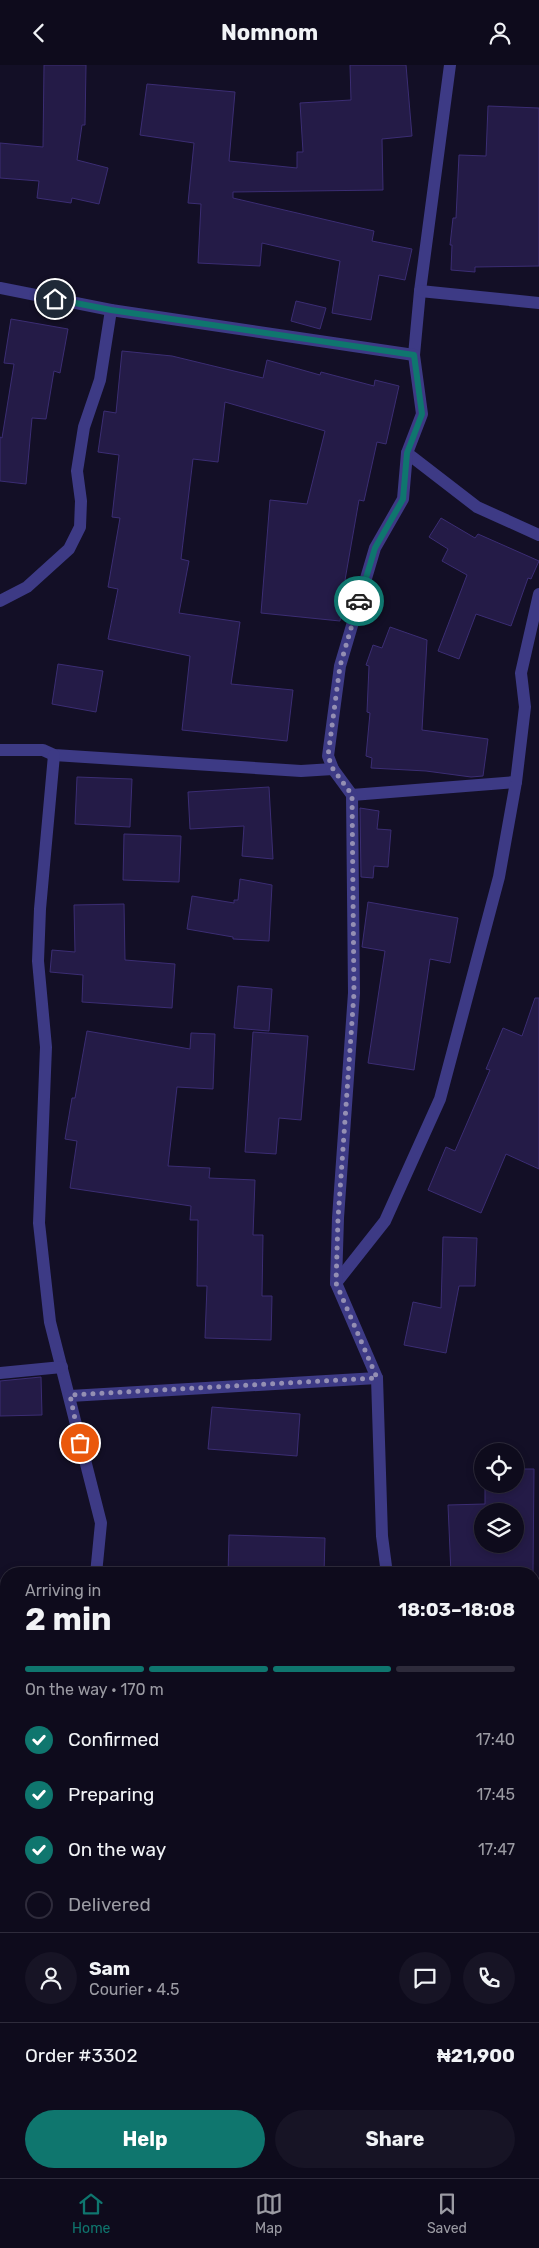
<!DOCTYPE html>
<html lang="en">
<head>
<meta charset="utf-8">
<style>
  body { margin:0; font-family:Rubik,sans-serif; background:#171425; color:#f1f3f6; height:100vh; display:flex; flex-direction:column; font-size:19px; white-space:nowrap }
  * { box-sizing:border-box; margin:0 }
  p { font-size:16px; color:#9b9ba3 }
  .icon { flex:none; width:28px; height:28px; fill:none; stroke:currentColor; stroke-width:2; stroke-linecap:round; stroke-linejoin:round }
  .map { position:relative; flex:1; overflow:hidden }
  .details { position:absolute; left:0px; top:1502px; width:540px; height:611px; display:flex; flex-direction:column; background:#0e0b1c; border-radius:20px 20px 0 0; box-shadow:0 2px 8px #0003,0 0 0 1px #2e2b3b }
  .details>* { flex:none }
  .fabs { position:absolute; left:474px; top:1378px; display:grid; gap:10px }
  .fabs a { display:grid; place-items:center; width:50px; height:50px; border-radius:50%; background:#0e0b1c; box-shadow:0 2px 8px #0003,0 0 0 1px #2e2b3b; font-size:25px }
  .pin { position:absolute; display:grid; place-items:center; width:42px; height:42px; color:#fff; margin:-21px; border:2px solid #fff; border-radius:50%; box-shadow:0 1px 5px #0007 }
  .courier { position:absolute; display:grid; place-items:center; width:50px; height:50px; margin:-25px; border:4px solid #0f766e; border-radius:50%; background:#fff; color:#222; box-shadow:0 1px 6px #0007 }
  .summary em { font-style:normal; font-weight:700 }
  .summary div { display:flex; flex-direction:column-reverse }
  .summary { display:flex; align-items:center; justify-content:space-between; height:85px; padding:0 25px }
  h1 { font-size:32px; font-weight:700; line-height:38px }
  .bar { display:grid; grid-template-columns:repeat(4,1fr); gap:8px 5px; align-content:center; height:60px; padding:0 25px }
  .bar i { height:6px; border-radius:4px; background:#2e2b3b }
  .bar .active { background:#0f766e }
  .bar p { grid-column:span 4 }
  .line { display:flex; align-items:center; gap:12px; padding:0 25px; border-top:1px solid #2e2b3b }
  .line div { flex:1 }
  .round { display:grid; place-items:center; flex:none; width:52px; height:52px; border-radius:26px; background:#171425 }
  ol { padding:0 25px; list-style:none }
  li { display:flex; align-items:center; gap:15px; height:55px }
  li p { margin-inline-start:auto }
  li .icon { padding:5px; border-radius:50%; background:#0f766e; color:#fff; stroke-width:4 }
  li:last-child { color:#9b9ba3 }
  li i { width:28px; height:28px; border:2px solid #2e2b3b; border-radius:50% }
  .primary-button { display:flex; gap:10px; margin-top:auto; padding:10px 25px }
  .primary-button a { flex:1; height:58px; border-radius:30px; background:#0f766e; color:#fff; font-size:20px; font-weight:700; line-height:58px; text-align:center }
  .primary-button a+a { background:#171425; color:#f1f3f6 }
  header { display:flex; justify-content:space-between; align-items:center; height:65px; padding:0 25px; background:#0e0b1c; font-size:22px; font-weight:700 }
  .tabs { display:flex; justify-content:space-around; align-items:center; height:70px; border-top:1px solid #2e2b3b; background:#0e0b1c; font-size:14px; color:#9b9ba3 }
  .tabs a { display:grid; justify-items:center; gap:2px }
  .tabs .active { color:#0f766e }
  .map>svg:first-child { display:block }
  .building { fill:#241b47; stroke:#3b2d73; fill-rule:evenodd }
  .lines { fill:none; stroke-linecap:round; stroke-linejoin:round }
  .minor { stroke:#3d3a85; stroke-width:12 }
  .done { stroke:#948fb3; stroke-width:5; stroke-dasharray:0 9 }
  .route { stroke:#0f766e; stroke-width:6 }
</style>
</head>
<body>
<header><svg class="icon" aria-label="back" viewBox="0 0 24 24"><path d="M15 5l-7 7 7 7"/></svg>Nomnom<svg class="icon" aria-label="person" viewBox="0 0 24 24"><circle cx="12" cy="8" r="4"/><path d="M4 21q1-7 8-7t8 7"/></svg></header>
<div class="map">
<svg width="539" height="2113" viewBox="0 0 539 2113">
  <rect width="100%" height="100%" fill="#130f26"/>
  <g class="building">
    <path d="M44,0H86L85,60H82L77,95L108,103L99,139L72,133L71,138L37,133L39,116L0,113V78L43,82Z"/>
    <path d="M350,0H406L412,71L382,74L383,125L233,127V133L374,166L372,176L412,184L405,215L379,210L371,255L332,248L340,196L262,178L260,201L198,198L201,139L188,138L194,78L140,70L147,19L235,27L229,96L297,103V87H303L300,38L351,35Z"/>
    <path d="M488,41L539,43V201L475,202V207L451,205L452,180H450L453,153H456L459,90L486,91Z"/>
    <path d="M296,236L326,243L320,264L291,256Z"/>
    <path d="M11,254L68,264L60,308L54,306L46,354L32,353L26,419L0,416V372L2,373L14,299L4,298Z"/>
    <path d="M122,286L172,291L263,313L267,295L320,310L321,307L374,321L375,315L399,321L386,379L377,377L364,436L359,435L345,515L350,516L344,549H341L340,556L261,548L270,435L307,439L325,366L225,337L218,397L193,394L181,494L189,496L179,548L240,557L231,619L293,625L287,676L182,665L190,591L108,574L118,524L108,522L120,453L112,452L119,390L98,387L104,346L116,348Z"/>
    <path d="M441,453L475,473L478,469L539,496L531,514L528,513L511,561L476,549L459,594L438,586L467,510L442,496L448,484L429,472Z"/>
    <path d="M390,562L427,575L422,665L488,674L483,711L471,712L426,706L371,703L372,693L366,691L370,648L367,647L369,601L366,600L373,580L382,583Z"/>
    <path d="M58,599L103,606L96,647L52,639Z"/>
    <path d="M77,712L132,714L130,762L75,759Z"/>
    <path d="M269,722L273,794L242,791L244,761L190,764L188,727Z"/>
    <path d="M360,743L379,746L377,764L391,765L388,802L374,801L373,813L361,812Z"/>
    <path d="M124,769L181,771L179,817L123,815Z"/>
    <path d="M240,814L272,820L269,876L233,874V872L187,864L192,831L234,838V835H238Z"/>
    <path d="M368,837L458,853L450,898L430,894L414,1005L368,998L385,886L362,882Z"/>
    <path d="M124,839L125,895L175,899L172,943L82,937L83,910L50,907L52,885L75,887L74,840Z"/>
    <path d="M238,921L272,924L269,966L234,963Z"/>
    <path d="M535,933H539V1104L506,1089L481,1148L428,1125L446,1082L455,1086L490,1005L486,1004L503,963L522,971Z"/>
    <path d="M87,966L190,984L191,968L215,969L213,1024L177,1022L168,1101L210,1103L209,1113L255,1115L253,1170H263L262,1231H272L271,1275L205,1273L207,1221H197L198,1155H190L191,1141L70,1123L77,1076L65,1074L72,1033H75Z"/>
    <path d="M253,967L308,971L301,1055L279,1053L276,1089L245,1087Z"/>
    <path d="M443,1172L477,1173L475,1221H459L446,1288L404,1280L413,1237L441,1243Z"/>
    <path d="M41,1312L42,1350L0,1351V1316Z"/>
    <path d="M212,1342L300,1349L297,1391L208,1384Z"/>
    <path d="M515,1404H534L533,1509H451L448,1440L485,1439V1419H515ZM482,1446H515V1479H482Z"/>
    <path d="M229,1470L325,1473L324,1509H228Z"/>
  </g>
  <g class="lines">
    <g class="minor">
      <path d="M450,0L420,226L414,290L422,349L407,388L477,442L539,470"/>
      <path d="M0,223L111,245L414,290"/>
      <path d="M420,226L539,238"/>
      <path d="M0,536L27,522L69,484L80,462L81,436L77,406L84,362L100,315L111,245"/>
      <path d="M0,685H43L54,690L301,706L333,704"/>
      <path d="M54,690L40,844L38,896L46,982L39,1158L50,1257L101,1458L96,1509"/>
      <path d="M352,730L516,717"/>
      <path d="M336,1218L385,1156L440,1034L499,812L516,717L525,642L521,608L539,529"/>
      <path d="M0,1308L62,1302"/>
      <path d="M70,1331L377,1313"/>
      <path d="M387,1509L382,1471L377,1313L336,1218L338,1153L354,928L352,730L333,704L328,691L340,601L375,483L403,434L407,388"/>
      <path d="M0,1572L6,1570"/>
      <path d="M534,1585L539,1573"/>
      <path d="M0,2051L6,2050"/>
      <path d="M223,2113L231,2108"/>
    </g>
  </g>
  <g class="lines">
    <path class="done" d="M80,1378L70,1330L377,1313L336,1218L338,1154L354,928L352,730L333,704L328,691L340,601L359,536"/>
    <path class="route" d="M55,234L111,245L414,290L422,349L407,388L403,434L375,483L359,536"/>
  </g>
</svg>
<div class="fabs">
<a><svg class="icon" aria-label="locate" viewBox="0 0 24 24"><circle cx="12" cy="12" r="6"/><path d="M12 2v4M12 18v4M2 12h4M18 12h4"/></svg></a>
<a><svg class="icon" aria-label="layers" viewBox="0 0 24 24"><path d="M12 4l9 5-9 5-9-5zM3 14l9 5 9-5"/></svg></a>
</div>
<div class="pin" style="left:80px;top:1378px;background:#ea580c"><svg class="icon" aria-label="bag" viewBox="0 0 24 24"><path d="M5 8h14l-1 12H6zM9 8a3 3 0 0 1 6 0"/></svg></div>
<div class="pin" style="left:55px;top:234px;background:#1f2937"><svg class="icon" aria-label="home" viewBox="0 0 24 24"><path d="M3 11l9-7 9 7M6 9v11h12V9"/></svg></div>
<div class="courier" style="left:359px;top:536px"><svg class="icon" aria-label="car" viewBox="0 0 24 24"><path d="M5 17H2v-5l4-1 3-4h7l3 4 3 1v5h-3M9 17h6M6 11h13"/><circle cx="7" cy="17" r="2"/><circle cx="17" cy="17" r="2"/></svg></div>
<section class="details">
<div class="summary"><div><h1>2 min</h1><p>Arriving in</p></div><em>18:03–18:08</em></div>
<div class="bar"><i class="active"></i><i class="active"></i><i class="active"></i><i></i><p>On the way · 170 m</p></div>
<ol>
<li><svg class="icon" aria-label="check" viewBox="0 0 24 24"><path d="M5 12l5 5 9-10"/></svg>Confirmed<p>17:40</p></li>
<li><svg class="icon" aria-label="check" viewBox="0 0 24 24"><path d="M5 12l5 5 9-10"/></svg>Preparing<p>17:45</p></li>
<li><svg class="icon" aria-label="check" viewBox="0 0 24 24"><path d="M5 12l5 5 9-10"/></svg>On the way<p>17:47</p></li>
<li><i></i>Delivered</li>
</ol>
<div class="line" style="height:90px"><a class="round"><svg class="icon" aria-label="person" viewBox="0 0 24 24"><circle cx="12" cy="8" r="4"/><path d="M4 21q1-7 8-7t8 7"/></svg></a><div><b>Sam</b><p>Courier · 4.5</p></div><a class="round"><svg class="icon" aria-label="chat" viewBox="0 0 24 24"><path d="M4 5h16v11H9l-5 4z"/></svg></a><a class="round"><svg class="icon" aria-label="phone" viewBox="0 0 24 24"><path d="M5 4h4l2 5-3 2q2 4 5 5l2-3 5 2v4C11 20 4 13 5 4z"/></svg></a></div>
<div class="line" style="height:65px"><div>Order #3302</div><b>₦21,900</b></div>
<div class="primary-button"><a>Help</a><a>Share</a></div>
</section>
</div>
<nav class="tabs">
<a class="active"><svg class="icon" aria-label="home" viewBox="0 0 24 24"><path d="M3 11l9-7 9 7M6 9v11h12V9"/></svg>Home</a>
<a><svg class="icon" aria-label="map" viewBox="0 0 24 24"><path d="M3 6l6-2 6 2 6-2v14l-6 2-6-2-6 2zM9 4v14M15 6v14"/></svg>Map</a>
<a><svg class="icon" aria-label="saved" viewBox="0 0 24 24"><path d="M7 4h10v16l-5-4-5 4z"/></svg>Saved</a>
</nav>
</body>
</html>
